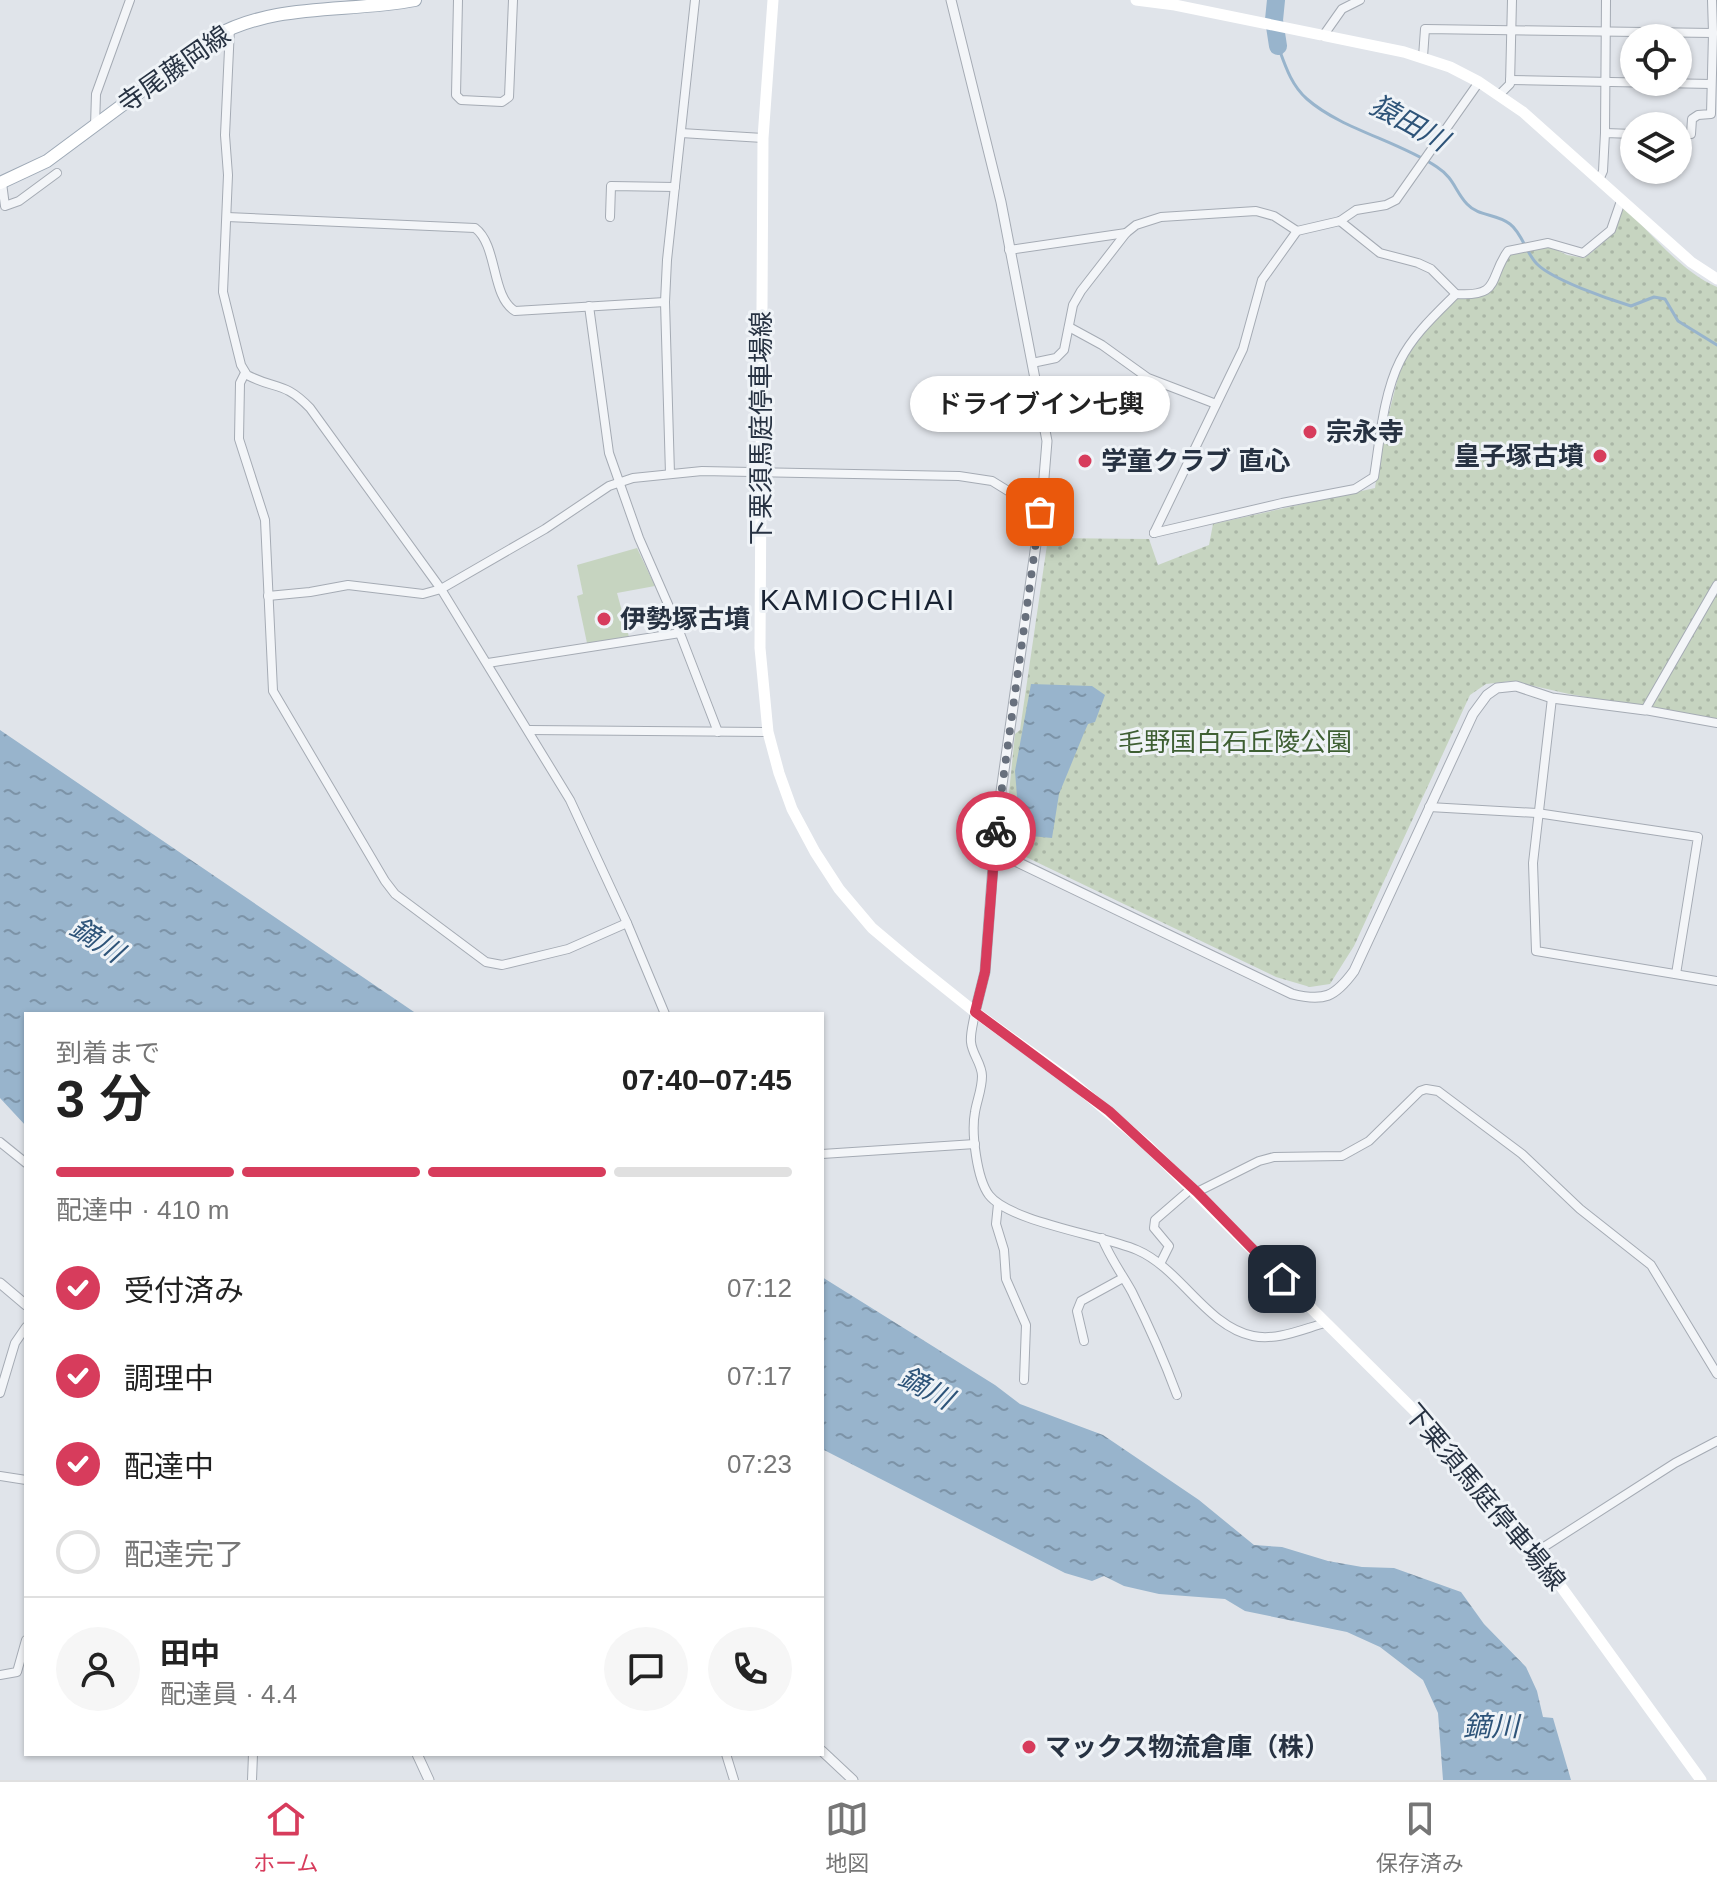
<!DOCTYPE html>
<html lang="ja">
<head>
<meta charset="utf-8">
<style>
  body { margin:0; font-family:Helvetica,"Noto Sans JP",sans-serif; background:#f6f6f6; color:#222; height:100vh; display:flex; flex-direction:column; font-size:30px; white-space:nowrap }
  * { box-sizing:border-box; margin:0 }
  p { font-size:26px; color:#767676 }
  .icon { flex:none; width:44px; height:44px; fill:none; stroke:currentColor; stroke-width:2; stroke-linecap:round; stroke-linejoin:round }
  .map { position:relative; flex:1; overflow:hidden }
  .sheet { position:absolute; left:24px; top:1012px; width:800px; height:744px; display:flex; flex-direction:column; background:#fff; border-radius:0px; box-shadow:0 2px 6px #0004 }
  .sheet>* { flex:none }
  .controls { position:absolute; left:1620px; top:24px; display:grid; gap:16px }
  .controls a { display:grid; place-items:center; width:72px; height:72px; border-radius:50%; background:#fff; box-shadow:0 2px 6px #0004; font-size:40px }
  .pin { position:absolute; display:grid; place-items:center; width:68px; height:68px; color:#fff; margin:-34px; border-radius:16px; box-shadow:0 4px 12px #0006 }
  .courier { position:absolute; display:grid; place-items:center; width:80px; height:80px; margin:-40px; border:6px solid #d73c5c; border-radius:50%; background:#fff; color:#222; box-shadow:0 2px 10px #0007 }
  .bubble { position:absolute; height:56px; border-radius:28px; background:#fff; box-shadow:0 2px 6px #0004; font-size:26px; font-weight:600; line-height:56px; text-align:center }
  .summary em { font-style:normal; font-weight:600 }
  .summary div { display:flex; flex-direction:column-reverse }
  .summary { display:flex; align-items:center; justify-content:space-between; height:136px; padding:0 32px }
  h1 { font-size:52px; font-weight:600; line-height:60px }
  .bar { display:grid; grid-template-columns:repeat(4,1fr); gap:12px 8px; align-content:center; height:96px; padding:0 32px }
  .bar i { height:10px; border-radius:6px; background:#e0e0e0 }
  .bar .active { background:#d73c5c }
  .bar p { grid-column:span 4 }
  .line { display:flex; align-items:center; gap:20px; padding:0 32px; border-top:2px solid #e0e0e0 }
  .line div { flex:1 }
  .round { display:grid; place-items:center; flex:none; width:84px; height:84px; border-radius:42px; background:#f6f6f6 }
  ol { padding:0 32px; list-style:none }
  li { display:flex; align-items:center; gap:24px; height:88px }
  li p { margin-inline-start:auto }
  li .icon { padding:8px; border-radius:50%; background:#d73c5c; color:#fff; stroke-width:4 }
  li:last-child { color:#767676 }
  li i { width:44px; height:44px; border:4px solid #e0e0e0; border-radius:50% }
  .tab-bar { display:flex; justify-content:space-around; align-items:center; height:112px; border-top:2px solid #e0e0e0; background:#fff; font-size:22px; color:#767676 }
  .tab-bar a { display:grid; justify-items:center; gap:4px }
  .tab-bar .active { color:#d73c5c }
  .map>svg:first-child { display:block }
  .green { fill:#c6d4c0 }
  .park { fill:url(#park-dots) }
  .water { fill:url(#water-ripples) }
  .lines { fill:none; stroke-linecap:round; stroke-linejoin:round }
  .stream { stroke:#98b4cc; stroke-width:3 }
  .river { stroke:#98b4cc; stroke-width:18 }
  .minor-casing { stroke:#a5abb4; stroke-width:10 }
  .tertiary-casing { stroke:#a5abb4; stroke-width:11 }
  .primary-casing { stroke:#9ea9b6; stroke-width:14 }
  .minor { stroke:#f3f5f8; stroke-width:8 }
  .tertiary { stroke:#f3f5f8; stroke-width:9 }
  .secondary { stroke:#fff; stroke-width:11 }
  .primary { stroke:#fff; stroke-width:12 }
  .done { stroke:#68707d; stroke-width:8; stroke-dasharray:0 14.4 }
  .route { stroke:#d73c5c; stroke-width:10 }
  .poi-dot { fill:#d73c5c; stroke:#eff3f7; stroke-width:3 }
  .labels { text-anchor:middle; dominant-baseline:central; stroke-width:6; stroke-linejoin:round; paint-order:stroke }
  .street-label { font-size:26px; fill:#273242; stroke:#eff3f7 }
  .poi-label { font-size:26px; font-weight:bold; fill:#273242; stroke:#eff3f7; text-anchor:start }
  .park-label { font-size:26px; fill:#3e5f33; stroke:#eff3f7 }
  .water-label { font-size:28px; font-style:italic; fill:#2e5479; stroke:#eff3f7 }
  .quarter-label { font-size:30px; letter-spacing:2px; fill:#192333; stroke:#eff3f7 }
</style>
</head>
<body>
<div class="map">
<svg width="1717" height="1780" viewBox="0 0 1717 1780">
  <defs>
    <pattern id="park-dots" width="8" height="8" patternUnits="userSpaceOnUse" patternTransform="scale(2)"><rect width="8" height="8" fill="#c6d4c0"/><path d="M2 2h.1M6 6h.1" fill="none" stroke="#aab6a6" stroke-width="1.8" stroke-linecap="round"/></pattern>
    <pattern id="water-ripples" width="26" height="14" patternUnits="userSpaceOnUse" patternTransform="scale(2)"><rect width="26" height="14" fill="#98b4cc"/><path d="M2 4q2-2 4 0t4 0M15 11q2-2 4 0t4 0" fill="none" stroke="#7c93a7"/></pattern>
  </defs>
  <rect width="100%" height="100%" fill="#e0e4ea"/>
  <path class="green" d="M637,548L655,586L617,593L629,637L587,643L577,596L583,594L577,565Z"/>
  <path class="park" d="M1622,205C1651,233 1680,271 1717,287V719L1569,694L1512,681L1486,684L1470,695L1354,946L1330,984L1310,987L1276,977L1009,849V793L1015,734L1020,730L1048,538L1149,539L1158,565L1209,545L1213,524L1375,488L1381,444L1402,362L1420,335L1456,298L1466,299L1483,295L1509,253L1547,245L1567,255L1584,258C1610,239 1612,235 1622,205Z"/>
  <g class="water">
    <path d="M1031,684L1092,686L1105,695L1095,722L1088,724L1084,733L1059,794L1052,838L1020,835L1015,771Z"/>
    <path d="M0,730L417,1014H26V1126L0,1098Z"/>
    <path d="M822,1277L995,1385L1020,1404L1103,1435L1199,1500L1254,1545L1282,1547L1328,1561L1362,1567L1394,1568L1461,1592L1484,1624L1526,1667L1537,1691L1543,1717L1553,1718L1571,1780H1443L1438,1713L1423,1680L1380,1647L1347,1632L1245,1611L1225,1599L1159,1594L1124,1586L1104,1576L1092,1581L1065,1573L822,1449Z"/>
  </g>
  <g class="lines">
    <path class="stream" d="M1278,46C1285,65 1291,85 1307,99C1341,129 1398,141 1437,167C1454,178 1455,191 1467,204C1479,217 1496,213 1510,224C1522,233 1526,253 1537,264C1553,280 1608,299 1631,306L1654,297L1665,299L1678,321L1717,345"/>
    <path class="river" d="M1276,0L1274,20L1278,46"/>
    <defs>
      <g id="minor">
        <path d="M458,0L456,95L461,100L502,102L509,97L513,0"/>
        <path d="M1712,0L1713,33"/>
        <path d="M230,28L225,135L228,175L223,292L241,365L247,375C276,390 284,381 310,408L441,589L570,800L627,923L665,1014"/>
        <path d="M1323,36L1342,9L1360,0"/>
        <path d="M1423,57L1425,29L1713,33L1711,114L1698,115L1692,119L1691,134H1678"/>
        <path d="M1510,80L1711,84"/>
        <path d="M1499,95L1510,84L1512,0"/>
        <path d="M95,126L96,94L130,0"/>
        <path d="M681,133L763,138"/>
        <path d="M1605,133L1606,0"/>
        <path d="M1599,180L1603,171L1605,133L1634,134"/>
        <path d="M2,183L5,206L19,201L57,173"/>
        <path d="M227,217L475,228C498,245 491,297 515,311L665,302"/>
        <path d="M610,217L611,186L675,187"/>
        <path d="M1340,221L1380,253L1418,263L1431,269L1456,294C1502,297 1488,278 1508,251L1548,243L1583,253L1611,230L1621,201"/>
        <path d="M1009,250L1126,233"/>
        <path d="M589,306L609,453L639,538L674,618L718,732"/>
        <path d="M1069,327L1102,345L1148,378L1216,404"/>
        <path d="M1032,363L1056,358L1064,350L1073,305L1081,291L1126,233L1136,225L1161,217L1256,211L1274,216L1297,231"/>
        <path d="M245,373L240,383L239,439L265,520L273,691L385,881L395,894L486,962L502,965L568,949L627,923"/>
        <path d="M670,474L665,302L667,260L695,0"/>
        <path d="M1154,533L1243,349L1262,280L1297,231L1340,221L1356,210L1386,205L1396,200L1479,82"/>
        <path d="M1154,533L1282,503L1355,489L1374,477C1380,440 1383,395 1400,361C1413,335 1435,315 1456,294"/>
        <path d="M1717,585L1645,710L1717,723"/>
        <path d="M268,596L310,592L348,585L423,594L441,589L545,529L609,486L633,478L702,471L959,476L992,481L1013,494L1042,502"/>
        <path d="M488,663L680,633"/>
        <path d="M1552,698L1533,863L1536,951L1717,981"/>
        <path d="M529,730L768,732"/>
        <path d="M1429,807L1537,813L1698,837L1676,974"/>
        <path d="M975,1012C974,1021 970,1033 971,1042C972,1054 982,1064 982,1076C982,1089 977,1100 975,1112C971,1133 977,1179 989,1195C1010,1222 1102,1235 1137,1250C1181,1269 1206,1326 1253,1336C1277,1341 1303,1329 1325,1323"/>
        <path d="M0,1142L26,1163"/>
        <path d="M822,1154L975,1144"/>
        <path d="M1197,1192L1259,1161L1274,1157L1342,1156L1369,1141L1420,1091L1426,1089L1438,1091L1522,1154L1580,1209L1651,1265L1717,1374"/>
        <path d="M998,1204L996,1224L1004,1250L1006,1279L1026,1325L1024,1380"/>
        <path d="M1102,1238C1110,1258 1122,1274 1132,1292C1149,1326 1164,1360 1177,1395"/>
        <path d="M1161,1262L1169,1246L1154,1228L1155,1220L1192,1188"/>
        <path d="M1084,1341L1077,1311L1081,1301L1123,1278"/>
        <path d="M0,1393L15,1343L26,1327"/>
        <path d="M0,1476L26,1480"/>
        <path d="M1536,1552L1675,1463L1717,1441"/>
        <path d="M0,1675L17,1672L26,1640"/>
        <path d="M726,1754L734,1780"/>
        <path d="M252,1780L253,1754"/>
      </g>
      <g id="tertiary">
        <path d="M951,0L1001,202L1047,441L1042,502L996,827L985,972L975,1012"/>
        <path d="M993,854L1011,859L1292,994C1324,1002 1335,997 1354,971L1473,714L1487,695L1497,688L1516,686L1552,698L1645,710"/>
        <path d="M0,1283L26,1305"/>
        <path d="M822,1751L853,1780"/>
        <path d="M417,1754L429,1780"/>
      </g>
      <path id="primary" d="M0,183L47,161L214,37C275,2 348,13 415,0"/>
    </defs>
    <use href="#minor" class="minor-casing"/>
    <use href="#tertiary" class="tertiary-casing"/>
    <use href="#primary" class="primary-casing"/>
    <use href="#minor" class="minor"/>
    <use href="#tertiary" class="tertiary"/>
    <g class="secondary">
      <path d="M773,0L763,138L760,648L768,732L779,773L792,809L815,852L839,889L872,928L910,960L975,1012L1071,1081L1147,1145L1449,1445L1536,1552L1701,1780"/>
      <path d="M1136,0L1175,5L1404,52L1450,67L1479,82L1523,112L1691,262L1717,279"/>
    </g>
    <use href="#primary" class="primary"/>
  </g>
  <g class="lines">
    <path class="done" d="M996,831L1040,512"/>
    <path class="route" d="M996,831L985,972L975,1012L1109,1111L1197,1192L1282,1279"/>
  </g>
  <g class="poi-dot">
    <circle cx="1310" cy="432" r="8"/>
    <circle cx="1600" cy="456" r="8"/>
    <circle cx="1085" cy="461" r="8"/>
    <circle cx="604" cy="619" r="8"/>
    <circle cx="1029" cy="1747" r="8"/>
  </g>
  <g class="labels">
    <g class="street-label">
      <text transform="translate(174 69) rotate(-35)">寺尾藤岡線</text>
      <text transform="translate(761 428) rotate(-90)">下栗須馬庭停車場線</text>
      <text transform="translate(1485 1497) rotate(50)">下栗須馬庭停車場線</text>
    </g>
    <g class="poi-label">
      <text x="1326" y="432">宗永寺</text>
      <text x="1584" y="456" text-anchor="end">皇子塚古墳</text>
      <text x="1101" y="461">学童クラブ 直心</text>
      <text x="620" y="619">伊勢塚古墳</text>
      <text x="1045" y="1747">マックス物流倉庫（株）</text>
    </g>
    <g class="park-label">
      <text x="1235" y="742">毛野国白石丘陵公園</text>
    </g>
    <g class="water-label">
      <text transform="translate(1409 123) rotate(29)">猿田川</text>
      <text transform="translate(97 940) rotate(33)">鏑川</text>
      <text transform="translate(926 1388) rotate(28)">鏑川</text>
      <text x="1491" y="1726">鏑川</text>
    </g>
    <g class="quarter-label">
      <text x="858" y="599">KAMIOCHIAI</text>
    </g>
  </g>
</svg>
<div class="controls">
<a><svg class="icon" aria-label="locate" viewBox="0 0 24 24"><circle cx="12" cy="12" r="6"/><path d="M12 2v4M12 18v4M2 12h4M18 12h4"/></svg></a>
<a><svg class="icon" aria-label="layers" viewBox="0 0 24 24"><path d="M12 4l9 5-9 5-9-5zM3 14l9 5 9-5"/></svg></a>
</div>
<div class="pin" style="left:1040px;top:512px;background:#ea580c"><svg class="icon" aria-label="bag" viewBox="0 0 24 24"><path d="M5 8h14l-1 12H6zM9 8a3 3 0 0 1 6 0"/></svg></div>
<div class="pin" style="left:1282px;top:1279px;background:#1f2937"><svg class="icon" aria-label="home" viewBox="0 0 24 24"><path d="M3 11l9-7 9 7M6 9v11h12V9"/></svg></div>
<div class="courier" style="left:996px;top:831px"><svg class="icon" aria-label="bike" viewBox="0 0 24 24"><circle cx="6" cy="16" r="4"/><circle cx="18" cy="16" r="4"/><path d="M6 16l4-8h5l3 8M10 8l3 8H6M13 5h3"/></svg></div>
<div class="bubble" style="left:910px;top:376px;width:260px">ドライブイン七輿</div>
<section class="sheet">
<div class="summary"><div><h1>3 分</h1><p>到着まで</p></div><em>07:40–07:45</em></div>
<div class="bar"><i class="active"></i><i class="active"></i><i class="active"></i><i></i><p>配達中 · 410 m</p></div>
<ol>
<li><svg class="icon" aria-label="check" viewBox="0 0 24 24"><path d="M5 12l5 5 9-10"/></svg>受付済み<p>07:12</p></li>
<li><svg class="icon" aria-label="check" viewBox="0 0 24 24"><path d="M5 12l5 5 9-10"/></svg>調理中<p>07:17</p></li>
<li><svg class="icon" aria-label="check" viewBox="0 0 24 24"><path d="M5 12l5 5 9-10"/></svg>配達中<p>07:23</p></li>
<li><i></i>配達完了</li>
</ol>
<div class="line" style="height:144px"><a class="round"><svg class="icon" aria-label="person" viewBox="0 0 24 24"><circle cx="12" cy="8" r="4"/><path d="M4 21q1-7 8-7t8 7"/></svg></a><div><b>田中</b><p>配達員 · 4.4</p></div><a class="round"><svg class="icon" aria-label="chat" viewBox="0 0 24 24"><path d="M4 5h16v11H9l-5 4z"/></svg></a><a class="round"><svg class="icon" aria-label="phone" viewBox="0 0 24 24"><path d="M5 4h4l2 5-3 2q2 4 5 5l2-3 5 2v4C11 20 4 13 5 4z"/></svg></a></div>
</section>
</div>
<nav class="tab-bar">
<a class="active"><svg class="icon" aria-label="home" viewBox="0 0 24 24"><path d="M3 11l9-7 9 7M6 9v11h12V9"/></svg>ホーム</a>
<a><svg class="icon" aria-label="map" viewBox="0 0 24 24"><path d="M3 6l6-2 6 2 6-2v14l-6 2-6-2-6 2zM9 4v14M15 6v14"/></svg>地図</a>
<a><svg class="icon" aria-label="saved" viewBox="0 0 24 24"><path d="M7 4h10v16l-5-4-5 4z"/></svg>保存済み</a>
</nav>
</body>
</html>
